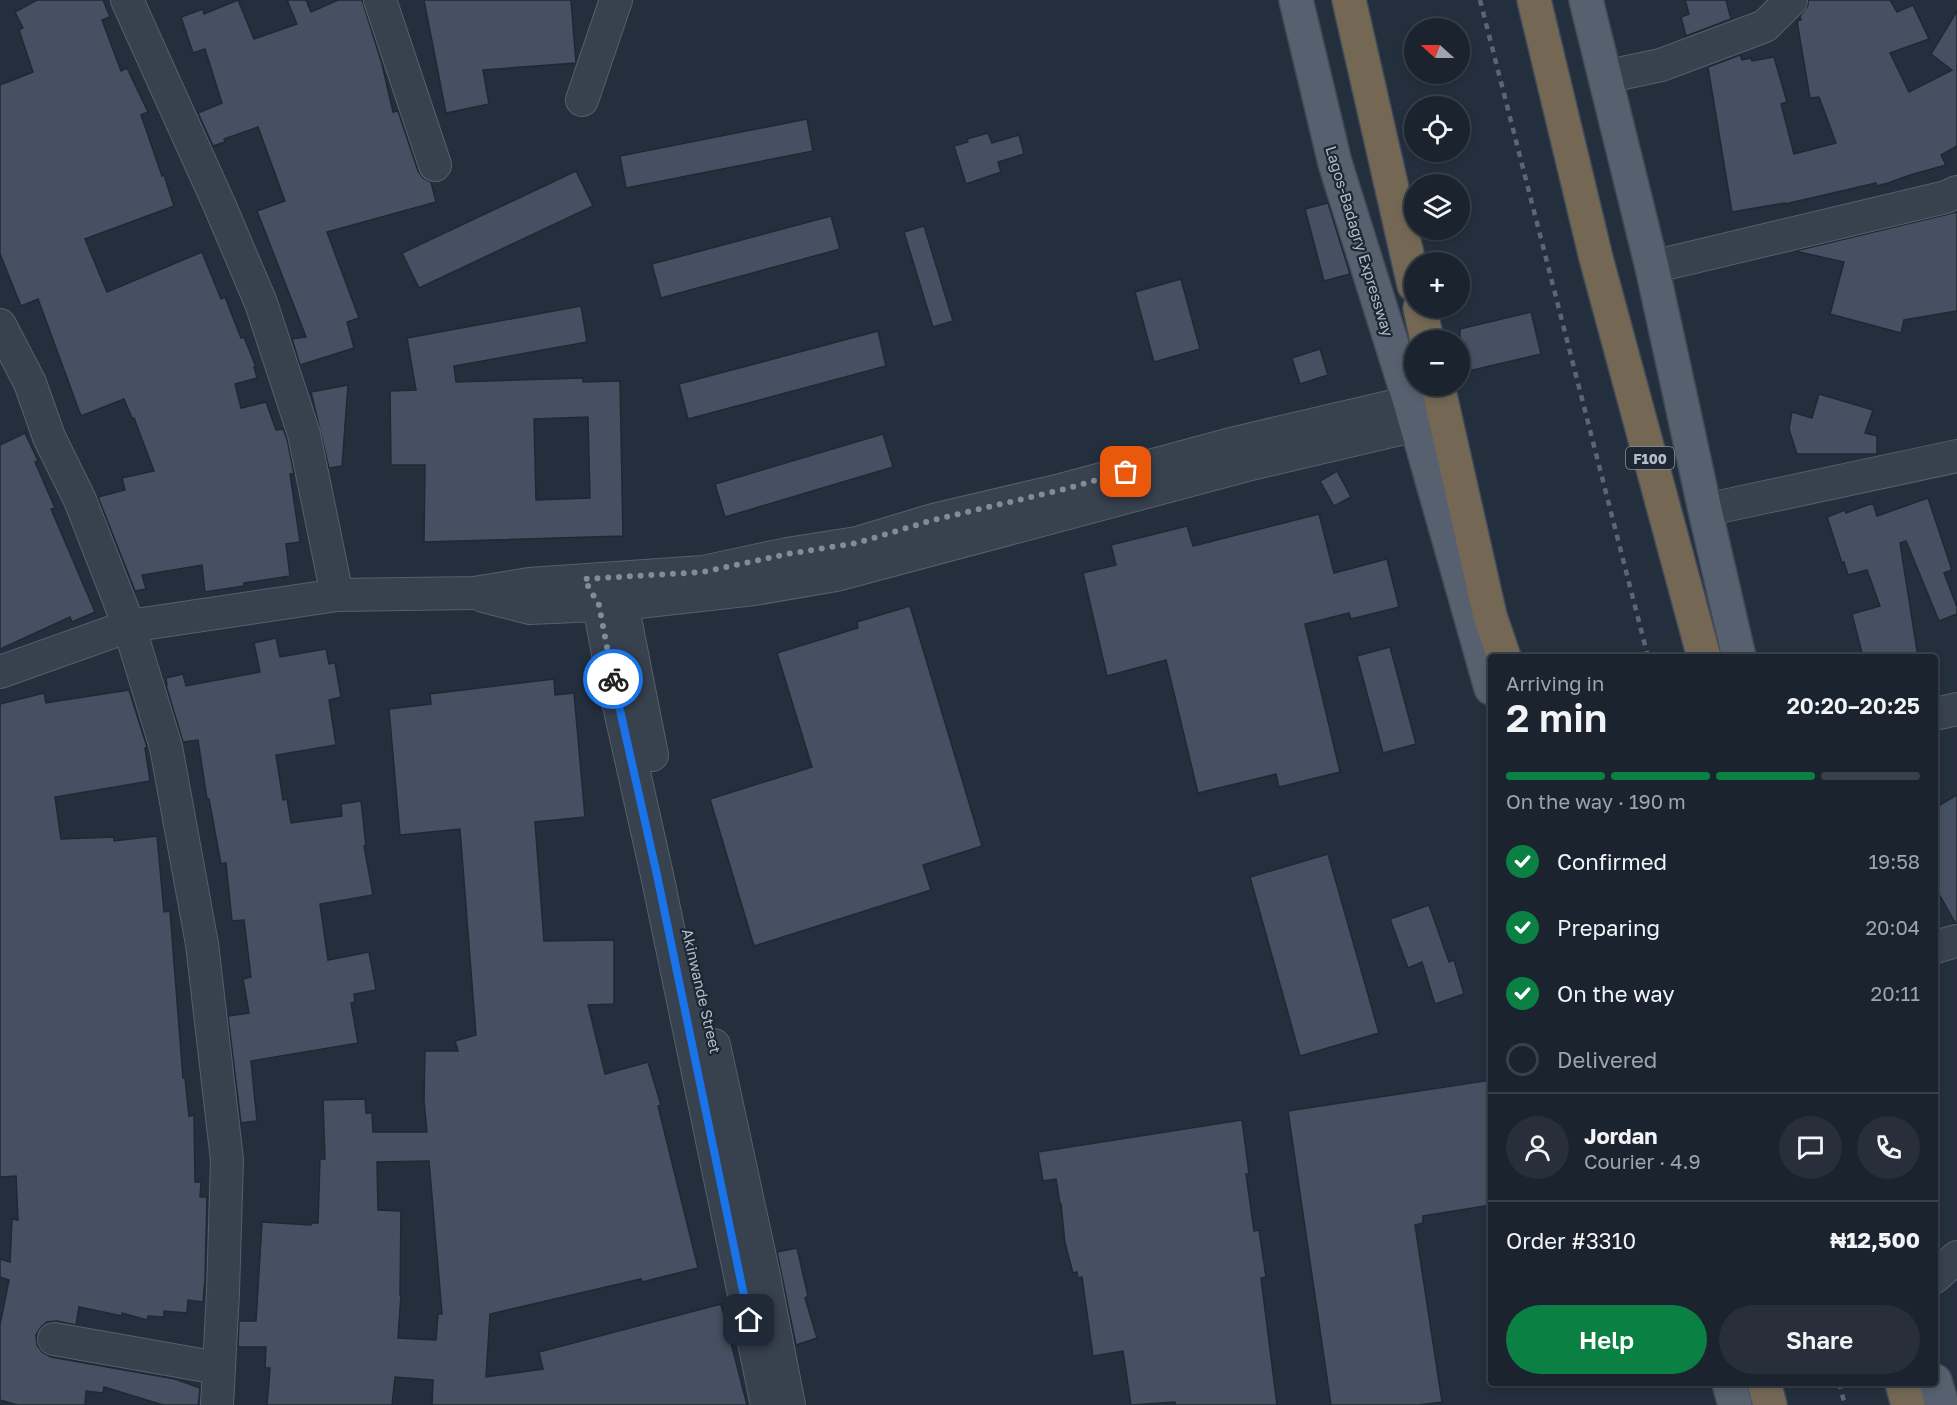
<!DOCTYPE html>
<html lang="en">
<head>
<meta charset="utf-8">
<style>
  body { margin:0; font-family:"Golos Text",sans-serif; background:#282f3a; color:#f1f3f6; height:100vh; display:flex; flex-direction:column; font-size:22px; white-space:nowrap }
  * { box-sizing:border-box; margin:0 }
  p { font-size:20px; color:#a0a4aa }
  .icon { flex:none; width:33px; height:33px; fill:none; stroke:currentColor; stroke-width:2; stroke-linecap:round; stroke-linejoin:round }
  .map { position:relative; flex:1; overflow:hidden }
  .drawer { position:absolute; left:1488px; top:654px; width:450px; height:732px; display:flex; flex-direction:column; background:#1b232e; border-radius:6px; box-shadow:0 3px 9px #0003,0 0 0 2px #39404a }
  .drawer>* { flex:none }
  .needle { width:39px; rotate:291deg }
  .tools { position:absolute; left:1404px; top:18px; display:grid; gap:12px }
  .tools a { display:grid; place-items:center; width:66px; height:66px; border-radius:50%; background:#1b232e; box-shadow:0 3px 9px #0003,0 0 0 2px #39404a; font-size:30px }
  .pin { position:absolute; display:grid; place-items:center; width:51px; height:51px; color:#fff; margin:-26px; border-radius:12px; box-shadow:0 3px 9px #0006 }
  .courier { position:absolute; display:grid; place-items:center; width:60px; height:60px; margin:-30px; border:4px solid #1a73e8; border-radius:50%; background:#fff; color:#222; box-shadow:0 2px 8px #0007 }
  .head em { font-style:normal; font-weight:600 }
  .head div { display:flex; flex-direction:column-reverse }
  .head { display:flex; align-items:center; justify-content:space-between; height:102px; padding:0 18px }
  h1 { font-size:39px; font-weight:600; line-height:45px }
  .bar { display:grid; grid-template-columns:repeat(4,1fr); gap:9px 6px; align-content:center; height:72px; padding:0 18px }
  .bar i { height:8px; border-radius:4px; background:#39404a }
  .bar .on { background:#0b8043 }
  .bar p { grid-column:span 4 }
  .line { display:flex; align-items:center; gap:15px; padding:0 18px; border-top:2px solid #39404a }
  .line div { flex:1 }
  .round { display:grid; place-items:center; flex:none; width:63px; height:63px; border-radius:32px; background:#282f3a }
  ol { padding:0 18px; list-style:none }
  li { display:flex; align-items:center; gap:18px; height:66px }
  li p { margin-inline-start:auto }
  li .icon { padding:6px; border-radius:50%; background:#0b8043; color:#fff; stroke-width:4 }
  li:last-child { color:#a0a4aa }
  li i { width:33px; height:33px; border:3px solid #39404a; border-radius:50% }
  .action { display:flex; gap:12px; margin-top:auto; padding:12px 18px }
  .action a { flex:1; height:69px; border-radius:36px; background:#0b8043; color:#fff; font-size:24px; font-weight:600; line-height:69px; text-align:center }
  .action a+a { background:#282f3a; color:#f1f3f6 }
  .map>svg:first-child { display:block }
  .building { fill:#455162; stroke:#1f2835; stroke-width:1.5; fill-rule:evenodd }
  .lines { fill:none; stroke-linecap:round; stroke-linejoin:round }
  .minor-casing { stroke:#565f6c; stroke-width:34 }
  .major-casing { stroke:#414a57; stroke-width:36 }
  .highway-casing { stroke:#434c59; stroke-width:36 }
  .minor { stroke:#38414e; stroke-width:32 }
  .major { stroke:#56606e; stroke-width:33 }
  .highway { stroke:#746855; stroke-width:33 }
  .rail { stroke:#5a6575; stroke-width:4.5; stroke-dasharray:6 6; stroke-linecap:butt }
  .done { stroke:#828b98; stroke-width:6; stroke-dasharray:0 10.8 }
  .route { stroke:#1a73e8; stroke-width:8 }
  .labels { text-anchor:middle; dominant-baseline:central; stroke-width:4.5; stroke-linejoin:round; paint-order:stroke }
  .shield { fill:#1d2633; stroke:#878f9c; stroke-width:1.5 }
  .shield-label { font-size:14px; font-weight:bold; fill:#b4bcc9 }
  .street-label { font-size:15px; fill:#b4bcc9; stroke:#1d2633 }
</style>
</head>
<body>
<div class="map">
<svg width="1957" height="1405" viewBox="0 0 1957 1405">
  <rect width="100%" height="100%" fill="#242f3e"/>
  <g class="building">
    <path d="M37,0H103L110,17L102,20L121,71L127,68L148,112L141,115L162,176L164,175L174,206L85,239L107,292L202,252L221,299L225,297L241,338L244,337L256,367H254L257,378L235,384L241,408L266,402L276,430L283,429L287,439L294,474H290L300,542L286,544L290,576L244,583V586L205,592L202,565L142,575L146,589L135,591L98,497L125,490L122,478L154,471L134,418H132L124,399L81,416L38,299L21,306L0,254V85L33,72L19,30L23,28L15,12Z"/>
    <path d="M238,0L254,39L297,24L287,0H306L311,12L338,0H362L382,64L393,112L398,111L418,171L423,178L431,182L436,202L327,232L359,318L347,322L354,348L300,365L292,339L306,337L257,211L285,201L258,127L224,139L225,142L213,146L198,113L222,103L205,49L193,53L181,17L203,9L204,14Z"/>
    <path d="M424,0H571L576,63L483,70L489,104L446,113Z"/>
    <path d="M1685,0H1726L1731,19L1686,36L1681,17L1689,14Z"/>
    <path d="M1808,0H1890L1897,12L1913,5L1929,39L1890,53L1909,92L1952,70L1931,54L1957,11V146L1941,155L1946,165L1910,175L1888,183L1876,186V183L1785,204V203L1732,212L1708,67L1740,55L1742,60L1751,58L1752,61L1774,57L1787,102L1781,104L1794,154L1836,143L1819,97L1810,98L1797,21L1801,20L1800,16L1808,5Z"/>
    <path d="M807,119L813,151L626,188L620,156Z"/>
    <path d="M988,133L992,143L1019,135L1024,154L998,162L1001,172L966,184L954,146L968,142L967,139Z"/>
    <path d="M576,171L593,206L419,288L402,253Z"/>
    <path d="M1328,203L1350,274L1324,281L1305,209Z"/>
    <path d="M1957,212V311L1904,320L1901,333L1830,314L1844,262L1795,251Z"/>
    <path d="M831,216L840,249L661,298L652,264Z"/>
    <path d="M924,226L953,321L933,327L904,232Z"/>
    <path d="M1181,279L1200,349L1154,362L1135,292Z"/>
    <path d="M581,306L587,342L454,366L456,382L583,378V382L620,381L623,536L424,542L425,465H391L390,391L416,390L407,338ZM588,417L590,498L536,500L534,419Z"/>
    <path d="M1531,312L1541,354L1460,373V329Z"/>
    <path d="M878,331L886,366L688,419L679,384Z"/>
    <path d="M1320,349L1328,375L1300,384L1292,358Z"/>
    <path d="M348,385L342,466L329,468L311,392Z"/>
    <path d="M1819,394L1873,410L1865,433L1877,436V454H1797L1789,429L1792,412L1812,418Z"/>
    <path d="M25,433L38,461L35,462L55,508L51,509L95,612L72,622L70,617L0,649V445Z"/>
    <path d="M883,434L893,467L725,517L715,484Z"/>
    <path d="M1337,471L1351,497L1334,506L1320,481Z"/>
    <path d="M1928,498L1952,570L1944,573L1957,607V614L1939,621L1906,541L1900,543L1918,657H1863L1852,614L1880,606L1867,570L1848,575L1844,562L1842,563L1827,517L1845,510L1846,513L1873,503L1877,516Z"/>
    <path d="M1319,514L1334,573L1387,559L1399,607L1351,619L1349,613L1305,624L1340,772L1279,787L1276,774L1198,793L1166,660L1107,676L1083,573L1116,565L1111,545L1187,526L1193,546Z"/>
    <path d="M910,606L982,846L923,865L931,890L754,946L710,799L812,767L777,653L858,628L857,622Z"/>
    <path d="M276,638L280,657L326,649L329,664L335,663L341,697L329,700L336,745L276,755L283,800L287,799L291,823L342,816L341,804L361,801L366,846H364L373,895L320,904L328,960L369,952L376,990L354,994L355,1002L351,1003L358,1043L251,1061L257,1121L241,1123L228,1016L249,1013L243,979L251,977L244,920L232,921L226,863L221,864L209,799H207L198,740L183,742L166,685H167L166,678L183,674L186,686L260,672L254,643Z"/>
    <path d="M1390,647L1416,744L1383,753L1357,656Z"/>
    <path d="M554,679L555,695L574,693L585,817L535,822L544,941L614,940V1004L588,1005L605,1074L648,1062L661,1105L658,1106L698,1268L642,1282L641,1279L490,1314L486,1377L543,1369L539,1352L721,1304L747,1405H432L433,1380L395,1377L392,1405H267L270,1368H265L266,1347H238L239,1321H256L262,1222L311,1225V1223H318L320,1159H325L323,1100L365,1099L366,1113H372L373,1132H427L424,1101L425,1051H458L455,1041L476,1035L460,829L400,835L389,709L431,704L430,694ZM429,1161L442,1314H438L436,1340L398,1338L401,1295H400L401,1211L378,1210L377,1162Z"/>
    <path d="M129,690L147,747L145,748L150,781L55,797L61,839L114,837V841L157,836L164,912L170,911L183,1078H185L189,1116L194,1115L195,1182H201L200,1197H207L205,1279L203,1302L188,1300L187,1313L164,1311V1317L148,1316L147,1320L122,1313V1316L79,1307L76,1325L57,1321L47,1322L41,1327L36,1335L37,1345L42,1352L51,1357L175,1379L200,1388L199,1399L198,1405H163L104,1387L103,1393L86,1391L85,1405H17L0,1400V1325L9,1280L0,1277V1259L10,1262L12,1219L18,1220L16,1176L0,1177V704L44,693L46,703Z"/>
    <path d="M1957,795V924H1956L1935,887V808Z"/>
    <path d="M1328,854L1379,1033L1300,1056L1250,877Z"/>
    <path d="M1429,905L1449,962L1454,960L1464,994L1435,1004L1422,962L1408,968L1390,919Z"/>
    <path d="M1491,1080V1205L1423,1216V1223L1415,1225L1442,1402L1419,1405H1331L1288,1111Z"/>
    <path d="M1242,1120L1249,1174H1246L1254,1231L1259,1230L1266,1277L1261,1278L1277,1405H1175V1402L1131,1405L1123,1351L1093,1356L1082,1277L1078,1278L1077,1272L1073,1273L1065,1243L1061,1204H1060L1056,1179L1043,1181L1038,1152Z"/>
    <path d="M797,1248L808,1296L805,1298L817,1338L796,1345L777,1252Z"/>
  </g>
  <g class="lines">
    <defs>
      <g id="minor">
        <path d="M127,0L219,204L261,303L304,434L337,595"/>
        <path d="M380,0L435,165"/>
        <path d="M1604,77L1661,65L1765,26L1791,0"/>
        <path d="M582,100L616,0"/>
        <path d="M1652,267L1946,197L1957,192"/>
        <path d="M0,325L30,383L49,437L80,500L129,626L166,747L202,944L227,1160L223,1292L217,1405"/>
        <path d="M1705,510L1957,456"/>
        <path d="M618,583L652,755"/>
        <path d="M588,586L599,605L611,670L657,875L767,1405"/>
        <path d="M483,596L530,608L621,604L754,589L836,575L1247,465L1417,425"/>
        <path d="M0,672L129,626L337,595L474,593L529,584L703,572L787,554L857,543L933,520L1061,490L1235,443L1410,402"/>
        <path d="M1935,714L1957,709"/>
        <path d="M1935,947L1957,941"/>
        <path d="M714,1045L763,1271L789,1405"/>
        <path d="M1935,1277L1957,1257"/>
        <path d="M54,1339L218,1368"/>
      </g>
      <g id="major">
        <path d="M1296,0L1335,163L1410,402L1491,688"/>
        <path d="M1586,0L1652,267L1705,510L1739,657"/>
        <path d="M1935,1381L1942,1405"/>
        <path d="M1729,1383L1735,1405"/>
      </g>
      <g id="highway">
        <path d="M1349,0L1414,285"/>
        <path d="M1534,0L1596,258L1704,657"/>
        <path d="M1420,308L1427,340"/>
        <path d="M1438,386L1490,616L1504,657"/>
        <path d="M1764,1383L1770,1405"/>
        <path d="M1902,1383L1908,1405"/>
      </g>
    </defs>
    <use href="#minor" class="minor-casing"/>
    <use href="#major" class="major-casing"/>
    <use href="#highway" class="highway-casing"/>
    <use href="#minor" class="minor"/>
    <use href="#major" class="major"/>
    <use href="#highway" class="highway"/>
    <g class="rail">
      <path d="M1480,0L1648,657"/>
      <path d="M1839,1383L1845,1405"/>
    </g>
  </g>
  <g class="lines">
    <path class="done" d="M613,679L599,605L584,579L703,572L787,554L857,543L933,520L1061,490L1126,472"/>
    <path class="route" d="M613,679L657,875L749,1320"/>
  </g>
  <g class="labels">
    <rect class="shield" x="1626" y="447" width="48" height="22" rx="4.5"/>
    <g class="shield-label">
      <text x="1650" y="458">F100</text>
    </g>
    <g class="street-label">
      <text transform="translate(1360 241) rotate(73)">Lagos-Badagry Expressway</text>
      <text transform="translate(702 991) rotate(77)">Akinwande Street</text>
    </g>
  </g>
</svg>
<div class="tools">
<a><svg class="needle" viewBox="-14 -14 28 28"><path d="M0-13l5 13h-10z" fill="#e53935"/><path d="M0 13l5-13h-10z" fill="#a0a4aa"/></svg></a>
<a><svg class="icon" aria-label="locate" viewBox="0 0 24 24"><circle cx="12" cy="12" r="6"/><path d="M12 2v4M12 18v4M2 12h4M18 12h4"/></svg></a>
<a><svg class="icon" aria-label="layers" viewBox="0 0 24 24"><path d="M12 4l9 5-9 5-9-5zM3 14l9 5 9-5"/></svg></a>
<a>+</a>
<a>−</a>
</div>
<div class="pin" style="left:1126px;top:472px;background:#ea580c"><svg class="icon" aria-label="bag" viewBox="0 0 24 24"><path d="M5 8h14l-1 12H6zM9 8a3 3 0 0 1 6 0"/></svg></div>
<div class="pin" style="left:749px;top:1320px;background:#1f2937"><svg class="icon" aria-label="home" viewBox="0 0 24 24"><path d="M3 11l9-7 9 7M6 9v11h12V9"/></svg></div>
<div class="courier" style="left:613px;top:679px"><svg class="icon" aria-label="bike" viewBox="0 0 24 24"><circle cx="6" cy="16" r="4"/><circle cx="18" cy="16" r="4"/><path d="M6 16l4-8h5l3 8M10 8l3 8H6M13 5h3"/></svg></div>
<section class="drawer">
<div class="head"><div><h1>2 min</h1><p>Arriving in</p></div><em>20:20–20:25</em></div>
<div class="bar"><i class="on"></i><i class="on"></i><i class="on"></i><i></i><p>On the way · 190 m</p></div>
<ol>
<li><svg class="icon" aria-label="check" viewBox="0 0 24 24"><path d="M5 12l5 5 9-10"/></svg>Confirmed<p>19:58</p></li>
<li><svg class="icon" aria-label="check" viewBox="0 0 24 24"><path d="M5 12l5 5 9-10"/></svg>Preparing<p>20:04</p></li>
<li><svg class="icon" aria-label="check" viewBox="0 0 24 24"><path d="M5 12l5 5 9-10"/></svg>On the way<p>20:11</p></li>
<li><i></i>Delivered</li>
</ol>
<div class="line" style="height:108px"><a class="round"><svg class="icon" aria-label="person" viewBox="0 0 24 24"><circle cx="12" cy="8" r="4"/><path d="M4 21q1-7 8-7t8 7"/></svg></a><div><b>Jordan</b><p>Courier · 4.9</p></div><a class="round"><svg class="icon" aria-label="chat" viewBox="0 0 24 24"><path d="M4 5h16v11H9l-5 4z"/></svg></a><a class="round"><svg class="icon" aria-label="phone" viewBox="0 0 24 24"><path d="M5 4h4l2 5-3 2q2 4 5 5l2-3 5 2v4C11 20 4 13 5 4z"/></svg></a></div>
<div class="line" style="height:78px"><div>Order #3310</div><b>₦12,500</b></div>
<div class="action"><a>Help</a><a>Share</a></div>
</section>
</div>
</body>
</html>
